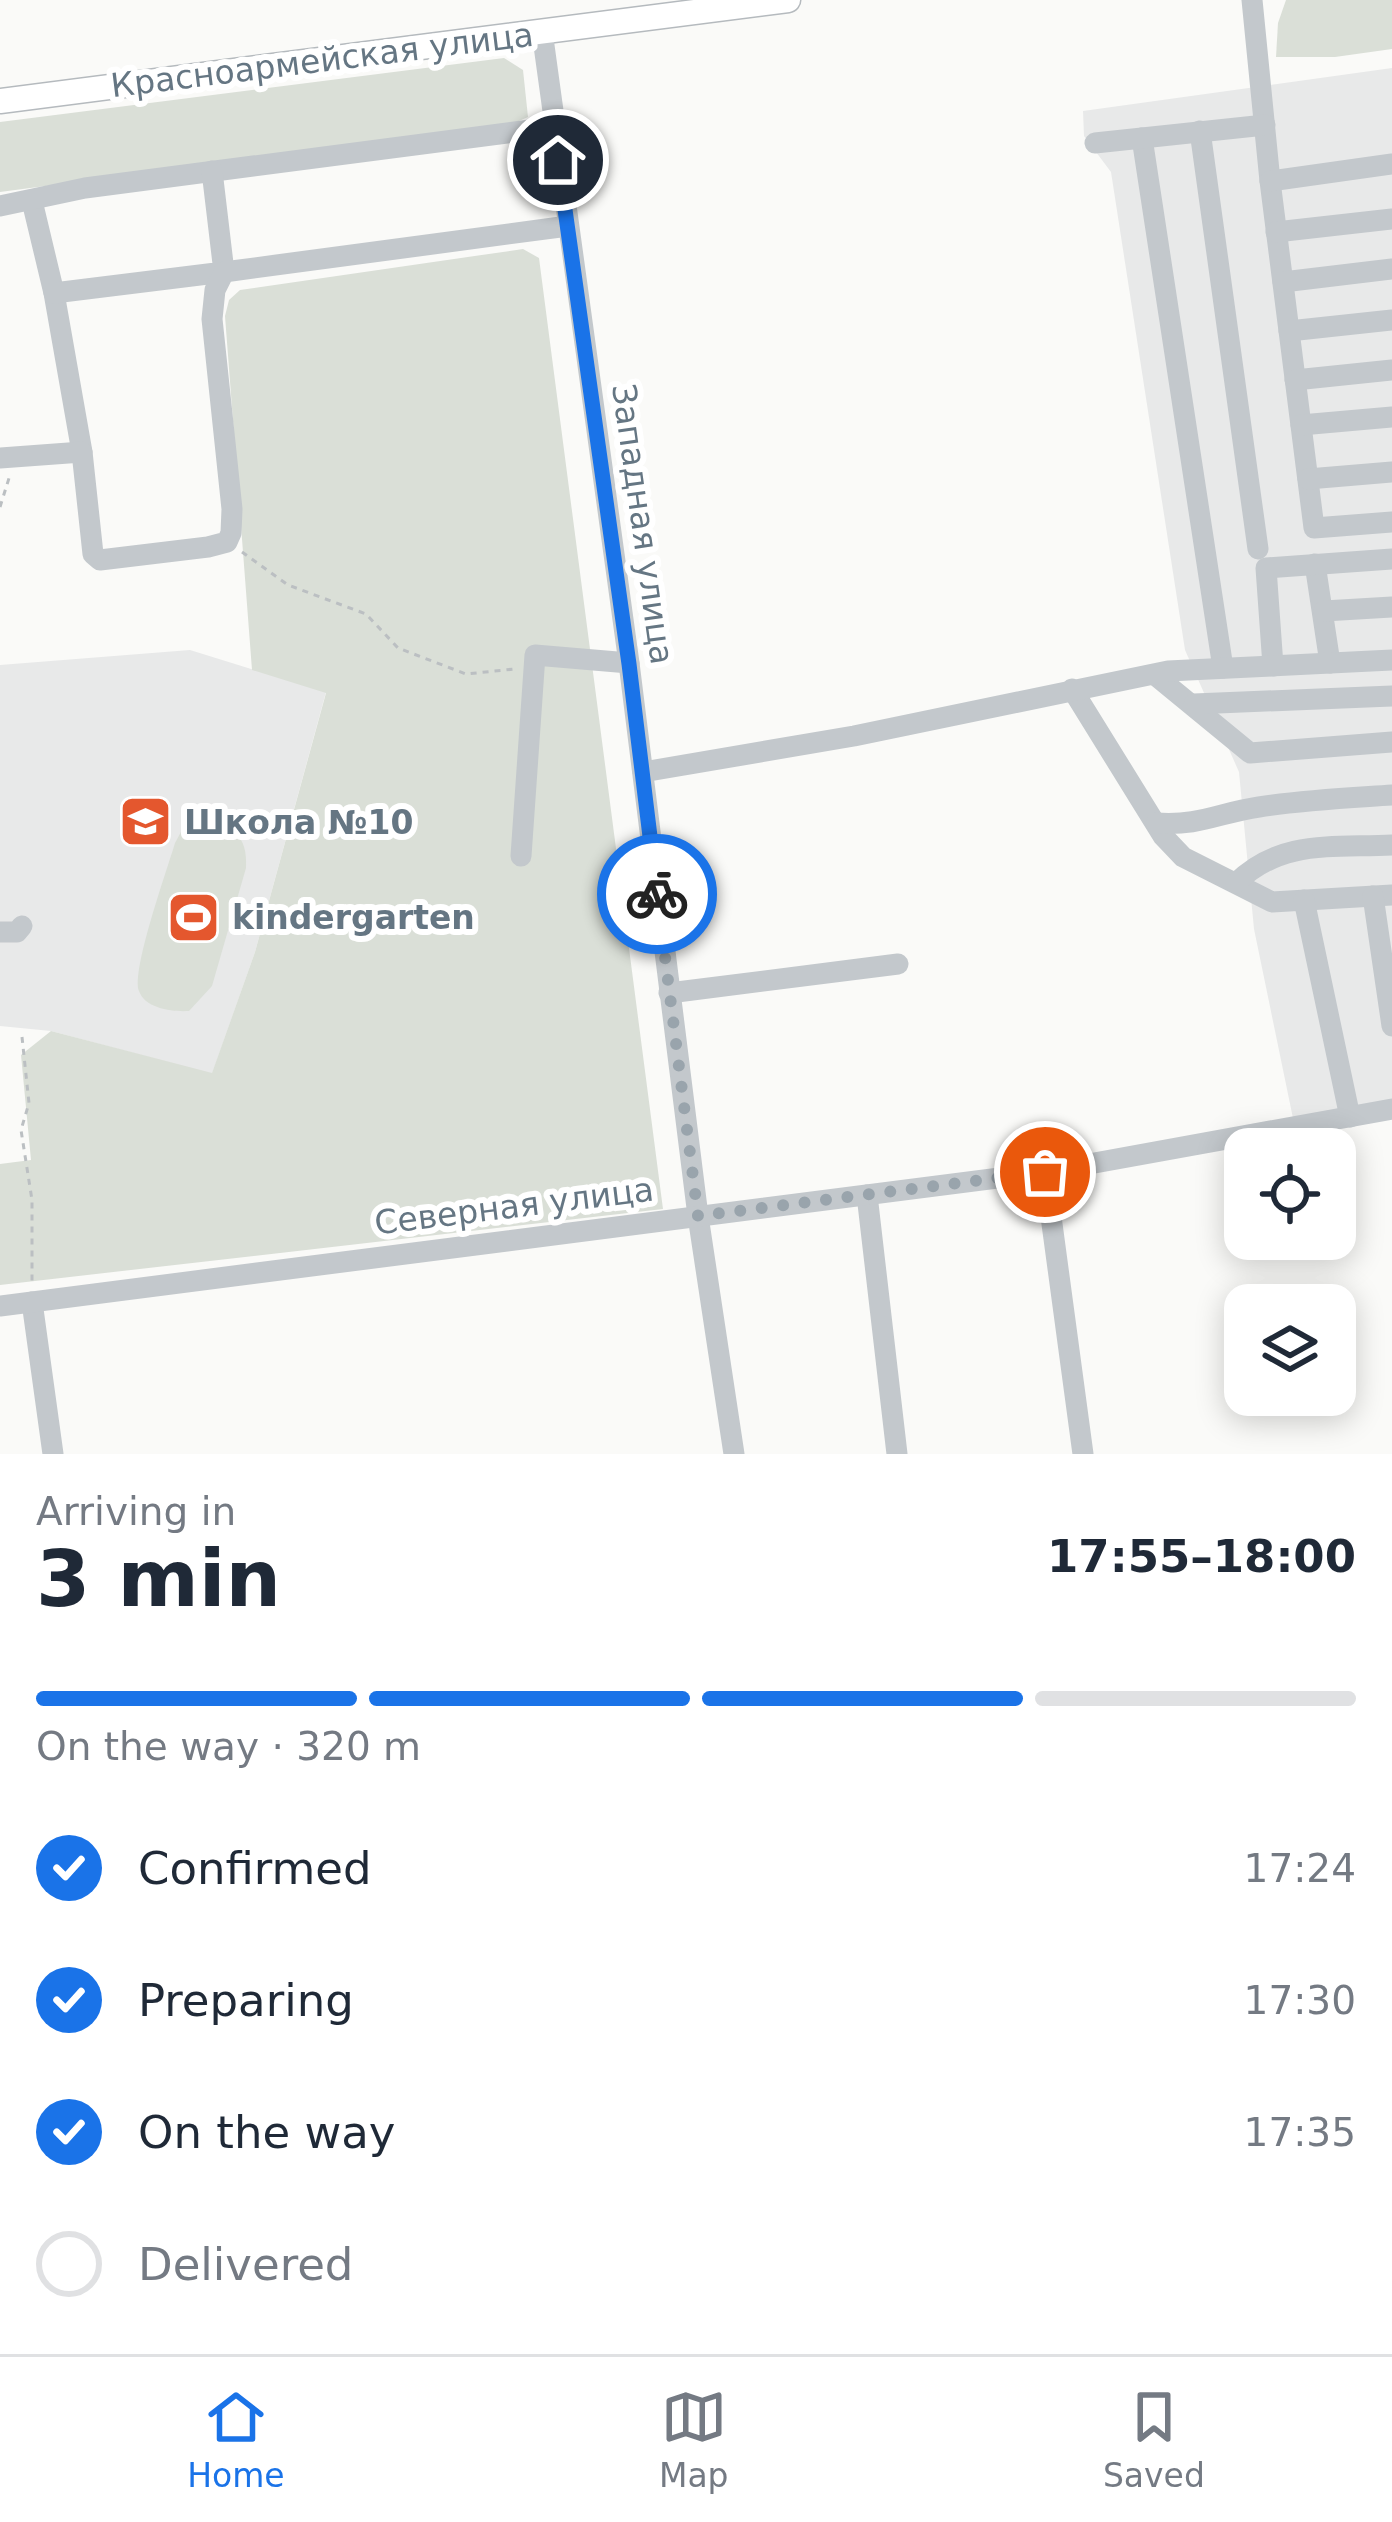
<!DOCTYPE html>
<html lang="en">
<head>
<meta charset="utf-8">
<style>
  body { margin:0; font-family:"DejaVu Sans",sans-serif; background:#f2f2f3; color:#1f2937; height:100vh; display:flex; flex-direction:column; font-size:45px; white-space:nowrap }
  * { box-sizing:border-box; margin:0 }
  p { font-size:39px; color:#747a83 }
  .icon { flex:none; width:66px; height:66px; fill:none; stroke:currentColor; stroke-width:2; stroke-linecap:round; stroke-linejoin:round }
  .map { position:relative; height:1454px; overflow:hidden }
  .details { display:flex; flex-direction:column; background:#fff; flex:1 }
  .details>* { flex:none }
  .controls { position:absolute; left:1224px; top:1128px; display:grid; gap:24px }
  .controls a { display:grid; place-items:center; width:132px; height:132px; border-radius:24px; background:#fff; box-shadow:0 6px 30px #0003; font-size:60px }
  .pin { position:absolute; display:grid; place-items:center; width:102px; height:102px; color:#fff; margin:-51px; border:6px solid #fff; border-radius:50%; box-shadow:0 3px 12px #0007 }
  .courier { position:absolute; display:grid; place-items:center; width:120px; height:120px; margin:-60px; border:9px solid #1a73e8; border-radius:50%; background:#fff; color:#222; box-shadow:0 3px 15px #0007 }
  .summary em { font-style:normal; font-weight:600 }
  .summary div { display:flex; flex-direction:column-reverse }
  .summary { display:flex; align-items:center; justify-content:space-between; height:204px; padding:0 36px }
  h1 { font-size:78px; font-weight:600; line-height:90px }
  .bar { display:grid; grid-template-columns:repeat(4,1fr); gap:18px 12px; align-content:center; height:144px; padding:0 36px }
  .bar i { height:15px; border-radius:9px; background:#e0e1e3 }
  .bar .current { background:#1a73e8 }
  .bar p { grid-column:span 4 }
  ol { padding:0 36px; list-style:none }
  li { display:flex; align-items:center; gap:36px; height:132px }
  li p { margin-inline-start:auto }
  li .icon { padding:12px; border-radius:50%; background:#1a73e8; color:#fff; stroke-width:4 }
  li:last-child { color:#747a83 }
  li i { width:66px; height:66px; border:6px solid #e0e1e3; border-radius:50% }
  .tabs { display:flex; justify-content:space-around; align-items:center; height:168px; border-top:3px solid #e0e1e3; background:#fff; font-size:33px; color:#747a83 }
  .tabs a { display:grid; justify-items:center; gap:6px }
  .tabs .current { color:#1a73e8 }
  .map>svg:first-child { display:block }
  .built { fill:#e8e9e9 }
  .green { fill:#dadfd7 }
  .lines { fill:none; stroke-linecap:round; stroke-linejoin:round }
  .major-casing { stroke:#b5babe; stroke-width:27 }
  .path { stroke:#bbbfc2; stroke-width:3; stroke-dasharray:6 6; stroke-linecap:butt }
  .minor { stroke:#c3c8cc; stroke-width:21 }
  .major { stroke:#fff; stroke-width:24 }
  .done { stroke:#99a4ac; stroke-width:12; stroke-dasharray:0 21.6 }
  .route { stroke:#1a73e8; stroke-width:15 }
  .labels { text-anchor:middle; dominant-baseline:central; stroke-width:12; stroke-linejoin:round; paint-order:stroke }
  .street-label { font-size:33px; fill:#657683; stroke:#fff }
  .poi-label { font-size:33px; font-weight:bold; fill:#657683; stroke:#fff; text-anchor:start }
</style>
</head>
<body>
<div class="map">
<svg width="1392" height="1454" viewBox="0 0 1392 1454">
  <rect width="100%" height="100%" fill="#fafaf8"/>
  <g class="built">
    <path d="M1392,68V1113L1295,1128L1254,929L1239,772L1185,650L1111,172L1084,136L1083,111Z"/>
    <path d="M190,650L326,692L255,952L212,1074L51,1031L0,1026V665Z"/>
  </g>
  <g class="green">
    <path d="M1286,0H1392V49L1335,57H1276L1278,23Z"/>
    <path d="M504,58L523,70L528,117L510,125L0,192V122Z"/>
    <path d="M523,249L539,258L663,1209L0,1285V1164L31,1160L21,1055L51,1031L212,1073L255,952L326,693L252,670L225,316L229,300L240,290Z"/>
    <path d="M201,822C233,824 248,836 246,868L212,986L189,1011C174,1012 145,1009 139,991C131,971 167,870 175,843L182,830Z"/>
  </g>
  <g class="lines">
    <defs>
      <path id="major" d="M0,101L788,0"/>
    </defs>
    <use href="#major" class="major-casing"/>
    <g class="path">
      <path d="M0,507L10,475"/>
      <path d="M242,552L288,585L366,614L398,648L466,674L514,669"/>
      <path d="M22,1037L29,1103L21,1130L32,1200V1282"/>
    </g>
    <g class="minor">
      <path d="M1252,0L1270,181L1314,528L1392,522"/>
      <path d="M542,31L629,663L698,1216L734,1454"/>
      <path d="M1200,131L1258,549"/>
      <path d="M1142,138L1223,668"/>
      <path d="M1095,143L1265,125"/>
      <path d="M1270,181L1392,164"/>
      <path d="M32,201L54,293L82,452"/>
      <path d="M0,206L85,188L553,127"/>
      <path d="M1276,232L1392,219"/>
      <path d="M1283,282L1392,269"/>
      <path d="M54,293L224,272L212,171"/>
      <path d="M1289,331L1392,320"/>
      <path d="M1295,380L1392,370"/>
      <path d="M1301,425L1392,417"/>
      <path d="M0,458L82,452L93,554L100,560L208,547L227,542L231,533L232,509L212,319L215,290L224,272L568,226"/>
      <path d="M1308,479L1392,472"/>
      <path d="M1315,564L1330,663"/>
      <path d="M1324,611L1392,607"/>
      <path d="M1273,666L1266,568L1392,559"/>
      <path d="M1155,675L1250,753L1392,742"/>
      <path d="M1072,689L1163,836L1183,857L1272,902L1392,895"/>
      <path d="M1194,704L1392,696"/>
      <path d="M643,772L854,736L1168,671L1392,660"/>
      <path d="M1156,823C1201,826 1218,813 1259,807C1303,800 1348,798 1392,795"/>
      <path d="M521,856L535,655L629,663"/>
      <path d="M1236,883C1281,839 1332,848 1392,845"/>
      <path d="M1373,896L1392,1026"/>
      <path d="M1304,900L1350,1117"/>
      <path d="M0,932H17L22,926"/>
      <path d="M669,993L898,964"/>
      <path d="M1045,1172L1083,1454"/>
      <path d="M867,1195L897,1454"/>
      <path d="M32,1302L53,1454"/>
      <path d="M0,1306L1045,1172L1392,1109"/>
    </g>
    <use href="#major" class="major"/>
  </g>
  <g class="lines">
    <path class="done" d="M657,894L698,1216L1045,1172"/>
    <path class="route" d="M558,160L629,664L657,894"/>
  </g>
  <defs>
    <symbol id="school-square" viewBox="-11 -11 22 22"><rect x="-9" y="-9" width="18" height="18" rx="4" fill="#e4572e" stroke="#fff"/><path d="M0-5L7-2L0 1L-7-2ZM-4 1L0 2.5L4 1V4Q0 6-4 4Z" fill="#fff"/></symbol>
    <symbol id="stadium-square" viewBox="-11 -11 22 22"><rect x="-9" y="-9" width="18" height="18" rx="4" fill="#e4572e" stroke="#fff"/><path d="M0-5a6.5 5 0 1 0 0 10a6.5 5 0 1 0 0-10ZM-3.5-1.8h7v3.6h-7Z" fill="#fff"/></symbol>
  </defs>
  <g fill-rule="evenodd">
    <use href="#school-square" x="116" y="792" width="59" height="59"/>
    <use href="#stadium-square" x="164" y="888" width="59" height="59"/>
  </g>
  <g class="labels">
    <g class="street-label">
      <text transform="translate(322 60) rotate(-7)">Красноармейская улица</text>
      <text transform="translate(643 524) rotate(82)">Западная улица</text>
      <text transform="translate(514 1206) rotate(-7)">Северная улица</text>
    </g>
    <g class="poi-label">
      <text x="184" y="822">Школа №10</text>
      <text x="232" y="917">kindergarten</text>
    </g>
  </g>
</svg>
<div class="controls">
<a><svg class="icon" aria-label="locate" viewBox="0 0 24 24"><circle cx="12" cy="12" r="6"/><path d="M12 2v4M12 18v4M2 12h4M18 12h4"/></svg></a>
<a><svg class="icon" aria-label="layers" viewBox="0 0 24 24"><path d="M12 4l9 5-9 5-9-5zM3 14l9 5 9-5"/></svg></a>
</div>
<div class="pin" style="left:1045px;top:1172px;background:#ea580c"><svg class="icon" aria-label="bag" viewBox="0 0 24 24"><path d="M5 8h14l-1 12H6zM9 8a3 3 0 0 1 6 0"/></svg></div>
<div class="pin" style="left:558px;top:160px;background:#1f2937"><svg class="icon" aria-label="home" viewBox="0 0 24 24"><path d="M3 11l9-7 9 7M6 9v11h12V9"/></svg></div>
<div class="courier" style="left:657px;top:894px"><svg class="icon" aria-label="bike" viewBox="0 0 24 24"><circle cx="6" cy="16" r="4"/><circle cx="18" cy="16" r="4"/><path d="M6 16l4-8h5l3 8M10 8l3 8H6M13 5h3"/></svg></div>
</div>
<section class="details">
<div class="summary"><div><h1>3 min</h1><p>Arriving in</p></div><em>17:55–18:00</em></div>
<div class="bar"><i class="current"></i><i class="current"></i><i class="current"></i><i></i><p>On the way · 320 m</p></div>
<ol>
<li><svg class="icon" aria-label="check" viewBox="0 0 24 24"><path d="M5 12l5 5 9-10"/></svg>Confirmed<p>17:24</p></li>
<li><svg class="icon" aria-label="check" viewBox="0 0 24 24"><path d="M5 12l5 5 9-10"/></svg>Preparing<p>17:30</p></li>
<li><svg class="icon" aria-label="check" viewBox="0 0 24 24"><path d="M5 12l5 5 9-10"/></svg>On the way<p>17:35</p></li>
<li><i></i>Delivered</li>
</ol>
</section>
<nav class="tabs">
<a class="current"><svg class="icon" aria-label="home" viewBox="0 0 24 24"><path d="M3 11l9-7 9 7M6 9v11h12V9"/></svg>Home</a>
<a><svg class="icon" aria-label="map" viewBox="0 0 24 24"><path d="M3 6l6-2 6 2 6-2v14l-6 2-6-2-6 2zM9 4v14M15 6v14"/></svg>Map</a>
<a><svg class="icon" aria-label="saved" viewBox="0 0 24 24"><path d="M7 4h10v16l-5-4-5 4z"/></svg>Saved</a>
</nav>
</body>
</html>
